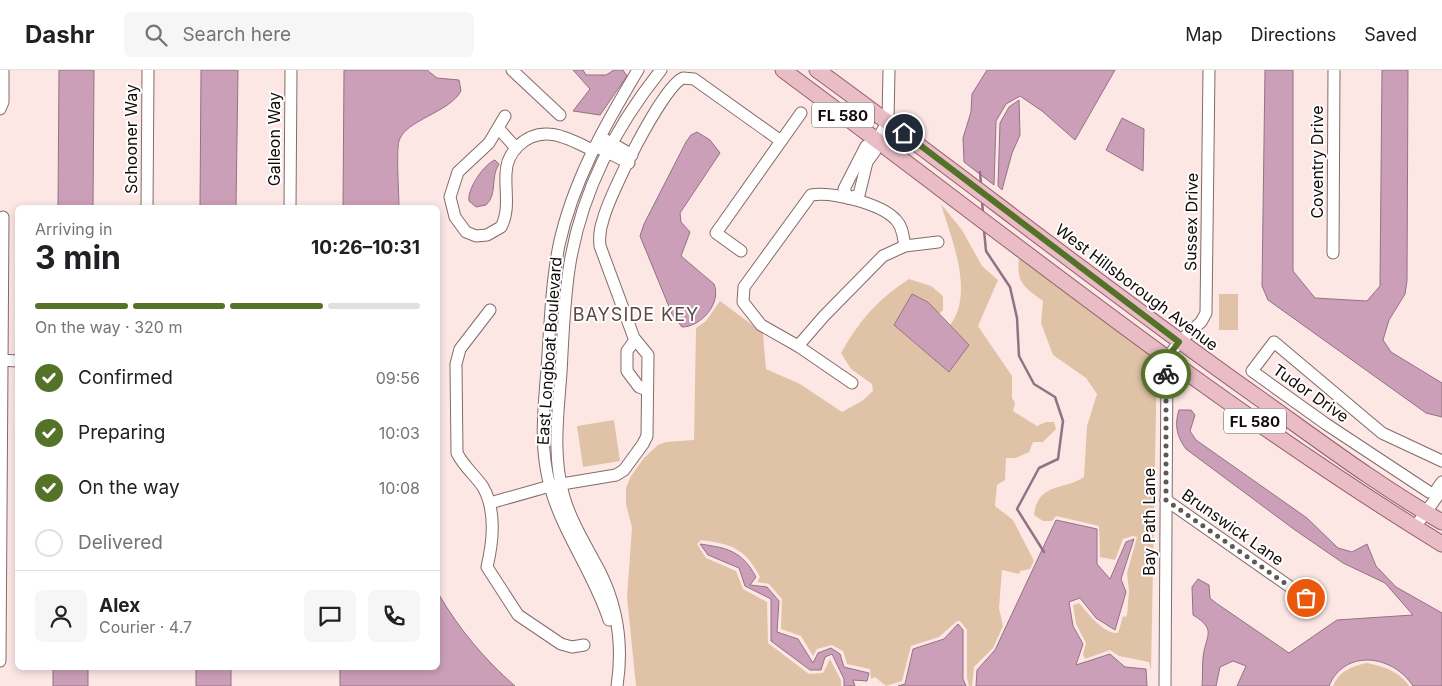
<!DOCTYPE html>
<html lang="en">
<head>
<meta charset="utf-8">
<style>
  body { margin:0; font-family:Inter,sans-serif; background:#f6f6f6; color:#202124; height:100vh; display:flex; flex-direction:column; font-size:19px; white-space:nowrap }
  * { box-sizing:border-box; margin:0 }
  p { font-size:16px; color:#757577 }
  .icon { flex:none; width:28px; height:28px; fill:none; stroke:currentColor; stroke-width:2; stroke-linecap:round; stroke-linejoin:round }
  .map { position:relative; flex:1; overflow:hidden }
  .sheet { position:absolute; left:15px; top:135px; width:425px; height:465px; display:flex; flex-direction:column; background:#fff; border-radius:8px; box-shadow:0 2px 8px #0003 }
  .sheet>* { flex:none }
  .pin { position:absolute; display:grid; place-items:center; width:42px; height:42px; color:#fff; margin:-21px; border:2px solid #fff; border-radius:50%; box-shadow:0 1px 5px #0007 }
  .courier { position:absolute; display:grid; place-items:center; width:50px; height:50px; margin:-25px; border:4px solid #547228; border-radius:50%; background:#fff; color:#222; box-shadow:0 1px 6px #0007 }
  .overview em { font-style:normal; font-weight:700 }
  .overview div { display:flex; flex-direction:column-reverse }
  .overview { display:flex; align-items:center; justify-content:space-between; height:85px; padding:0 20px }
  h1 { font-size:32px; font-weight:700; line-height:38px }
  .bar { display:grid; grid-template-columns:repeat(4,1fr); gap:8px 5px; align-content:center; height:60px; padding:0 20px }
  .bar i { height:6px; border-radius:4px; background:#e0e0e0 }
  .bar .current { background:#547228 }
  .bar p { grid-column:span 4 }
  .line { display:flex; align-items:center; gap:12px; padding:0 20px; border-top:1px solid #e0e0e0 }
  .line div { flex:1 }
  .round { display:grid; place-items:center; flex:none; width:52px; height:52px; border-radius:8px; background:#f6f6f6 }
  ol { padding:0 20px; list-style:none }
  li { display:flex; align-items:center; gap:15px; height:55px }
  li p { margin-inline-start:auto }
  li .icon { padding:5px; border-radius:50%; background:#547228; color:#fff; stroke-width:4 }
  li:last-child { color:#757577 }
  li i { width:28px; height:28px; border:2px solid #e0e0e0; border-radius:50% }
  header { display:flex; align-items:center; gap:30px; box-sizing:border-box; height:70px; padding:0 25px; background:#fff; border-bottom:1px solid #e0e0e0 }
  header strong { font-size:24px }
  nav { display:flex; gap:28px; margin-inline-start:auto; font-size:18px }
  .search { width:350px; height:45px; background:#f6f6f6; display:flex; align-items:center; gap:12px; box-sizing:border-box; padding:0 18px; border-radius:8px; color:#757577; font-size:19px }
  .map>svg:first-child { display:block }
  .green { fill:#e0c3a6 }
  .water { fill:#cb9fb8; stroke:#937284 }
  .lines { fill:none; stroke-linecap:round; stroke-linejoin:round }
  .stream { stroke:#937284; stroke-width:2.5 }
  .minor-casing { stroke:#826c6a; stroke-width:13 }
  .major-casing { stroke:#94606b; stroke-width:17 }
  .minor { stroke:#fff; stroke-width:11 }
  .major { stroke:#e9bcc6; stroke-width:15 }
  .done { stroke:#635756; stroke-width:5; stroke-dasharray:0 9 }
  .route { stroke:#547228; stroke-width:6 }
  .labels { text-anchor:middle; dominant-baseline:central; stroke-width:4; stroke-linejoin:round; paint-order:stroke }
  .shield { fill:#fff; stroke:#585453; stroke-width:1 }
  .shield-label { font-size:15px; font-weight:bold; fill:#110a09 }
  .street-label { font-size:16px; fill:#110a09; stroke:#fff }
  .neighbourhood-label { font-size:18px; letter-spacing:1px; fill:#5d4846; stroke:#fff }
</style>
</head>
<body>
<header>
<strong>Dashr</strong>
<div class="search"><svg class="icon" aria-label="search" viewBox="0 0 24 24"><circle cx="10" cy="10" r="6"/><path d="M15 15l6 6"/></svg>Search here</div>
<nav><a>Map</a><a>Directions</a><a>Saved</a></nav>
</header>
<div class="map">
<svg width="1442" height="616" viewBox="0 0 1442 616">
  <rect width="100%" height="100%" fill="#fce7e5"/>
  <g class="green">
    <path d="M941,134L962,160L982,196L998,210L978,256L1012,306V328L1015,333L1013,341L1037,356L1046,352H1054L1056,359L1043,372H1033L1029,382L1016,388H1006L1005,410L997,415L995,436L1013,450L1034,491L1030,499L1020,501L1019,504L1002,500L999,538L1003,556L993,578L974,597L972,616H969L967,608V560L960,551H957L939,567L911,576L902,611L886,616L875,607L871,609L870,599L847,594L843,581L832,575L817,579L813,586L801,566L781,559L782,529L769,514L757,512L760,507C745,478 731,474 701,470L697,474L706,488L736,501L743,519L767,532L768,573L809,604L823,603L830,589L841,610V616H636L627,527L632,458L626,434V418L631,406L644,388L658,375L666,372L694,370L696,258L706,251L720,231L763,263L766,299L800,314L842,342L862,331L873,321L872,314L851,299L841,283C860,250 877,230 909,209L931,216L943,226V240L939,244L928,231L912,224L894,255L949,302L968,275L950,255C975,223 951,168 941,134Z"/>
    <path d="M1019,187L1157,288L1151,600L1149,592L1119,586L1110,580L1085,589L1083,584L1086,573L1076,554L1073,535L1079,533C1088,543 1103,564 1118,563L1123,546L1125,547L1127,545L1129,521L1127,503L1137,467L1133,466L1123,469L1115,490L1100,487L1099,456L1056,446L1052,451H1043L1034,445C1038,412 1063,421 1084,407L1087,356L1097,324L1086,308L1053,285L1041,253L1043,231C1024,217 1016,213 1019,187Z"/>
    <rect x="1219" y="224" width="19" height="36"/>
    <path d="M614,350L620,391L583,397L577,356Z"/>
    <path d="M1366,593C1383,596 1399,601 1409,616H1333C1339,601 1351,597 1366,593Z"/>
  </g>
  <g class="water">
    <path d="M59,0H94L93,137H58Z"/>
    <path d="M201,0H238L236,137H200Z"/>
    <path d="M344,0H427L437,8L459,10L461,21C449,43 405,50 399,71C396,83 399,123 399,137H343Z"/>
    <path d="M573,0H583L586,5H606L614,0H623L627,6L600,45L573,41L590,19Z"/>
    <path d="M987,0H1115L1075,70L1042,41L1020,26L1006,34L996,51L994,115L964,92L963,68L971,42L972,24Z"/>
    <path d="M1265,0H1293V201L1315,228L1367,231L1380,216L1382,0H1408L1407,211L1405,224L1389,250L1383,270L1391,282L1442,313V347L1426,343L1268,230L1262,216Z"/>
    <path d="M1019,30L1020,65L1012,83L1002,120L998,116L1000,53L1009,37Z"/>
    <path d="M1122,48L1144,59L1143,101L1106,80Z"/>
    <path d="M697,62L710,70L720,83L680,143L681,152L690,162L681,186L714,214C722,233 701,257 682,257L672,244L640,166L644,154L686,72L691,65Z"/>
    <path d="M495,90L499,94C490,107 498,124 486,135L476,137L469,131C467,119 484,94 495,90Z"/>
    <path d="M912,224L928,232L969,275L949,302L894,255Z"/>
    <path d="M1179,340H1191L1195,345L1190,361L1196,370L1307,448L1338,478L1352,482L1367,474L1376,496L1396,517L1442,543V616H1413C1393,585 1345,578 1329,616H1237L1246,596L1233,591L1220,597L1216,616H1202C1203,607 1202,597 1203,588C1205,566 1218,560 1193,545L1192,517L1198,509L1209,515L1210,528L1216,533L1289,583L1337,550L1413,545L1385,513L1343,493L1295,460L1186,379C1177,367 1174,355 1179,340Z"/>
    <path d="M1056,450L1097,459V494L1110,509L1126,472L1134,469L1121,509L1126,522L1115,560L1096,548L1080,528L1069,532L1073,556L1083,574L1076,595L1110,584L1125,597L1146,599L1147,616H976L977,600L995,580Z"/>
    <path d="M700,474C728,478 742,481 756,507L750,515L767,517L779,531L777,562L798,569L813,593L818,583L831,578L840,584L844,597L869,603L867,611L853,610L855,616H844V609L832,584L825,587L821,600H810L771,571V529L745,516L739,498L708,485Z"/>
    <path d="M438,523C459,559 484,589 515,616H340V598H438Z"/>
    <path d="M958,554L963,560V609L966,616H898L905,614L913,579L944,569Z"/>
    <rect x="53" y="598" width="35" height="18"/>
    <rect x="196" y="598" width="35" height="18"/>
  </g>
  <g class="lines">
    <g class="stream">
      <path d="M980,102L981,114"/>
      <path d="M982,130L983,144"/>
      <path d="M984,160L986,181L1010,217L1017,248L1019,286L1034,314L1055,327L1063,351L1058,389L1039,398L1017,439L1044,482"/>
    </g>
    <defs>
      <g id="minor">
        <path d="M512,0L560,45"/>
        <path d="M0,39L3,32V0"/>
        <path d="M505,46L489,73L458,102L450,127L455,147L466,162L476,166L487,165L501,157C510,141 505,121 506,104C506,93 511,83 518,76C542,53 568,68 592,80"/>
        <path d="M499,59L516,78"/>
        <path d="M606,70L632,85"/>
        <path d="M601,79L629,93"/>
        <path d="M848,128L859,125L867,92L875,81L877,70L888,51L889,0"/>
        <path d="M848,128L844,119L866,76L877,70"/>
        <path d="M147,138L148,0"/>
        <path d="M290,138L291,0"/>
        <path d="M741,181L716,163L801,43"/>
        <path d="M1333,183L1334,0"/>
        <path d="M490,240L460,279L456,294L457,383C464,397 475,405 483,417C496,440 493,472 487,497L518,545L561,574L572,577L584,575"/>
        <path d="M635,270L627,281V301L639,317L647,320"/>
        <path d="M798,276L824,246L883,186L905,176L938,172"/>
        <path d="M0,290L18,291"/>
        <path d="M852,313L798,276L761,255L743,232L744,217L811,125C832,121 882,134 896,150C903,157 903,167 905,176"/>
        <path d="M1429,422L1326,354L1252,301L1274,272L1382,363L1442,391"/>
        <path d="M1166,430L1306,528"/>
        <path d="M490,433L550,416L616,405L624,400L643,374L647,366L648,285L634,268L600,176C599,167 600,158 603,150C609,125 662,17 683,8L694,9L781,71"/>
        <path d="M1415,457L1439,424L1437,419L1442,412"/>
        <path d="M609,550C594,503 563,464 550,416C539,377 544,338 547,299C550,258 551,216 559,175C573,111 605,55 638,0"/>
        <path d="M0,591L3,147"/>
        <path d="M617,616C623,577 618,538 600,502C587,477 572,454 564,427C552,386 558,344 561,303C563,266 564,229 570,193C582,122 616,56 661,0"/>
        <path d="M1165,616L1167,289L1179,272L1201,252L1206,243L1209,0"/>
      </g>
      <g id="major">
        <path d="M783,0C1000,161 1211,332 1442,474"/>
        <path d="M817,0C964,107 1107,221 1256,326C1317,369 1377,415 1442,452"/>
      </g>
    </defs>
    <use href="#minor" class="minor-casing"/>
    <use href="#major" class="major-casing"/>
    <use href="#minor" class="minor"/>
    <use href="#major" class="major"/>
  </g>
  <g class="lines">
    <path class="done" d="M1166,304V430L1306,528"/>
    <path class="route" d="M904,63L1179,272L1166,289V304"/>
  </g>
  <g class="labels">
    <g class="shield">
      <rect x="812" y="32.5" width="62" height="25" rx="4"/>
      <rect x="1224" y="338.5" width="62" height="25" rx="4"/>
    </g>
    <g class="shield-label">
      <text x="843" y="45">FL 580</text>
      <text x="1255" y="351">FL 580</text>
    </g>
    <g class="street-label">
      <text transform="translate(131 69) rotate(-90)">Schooner Way</text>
      <text transform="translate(274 69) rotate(-90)">Galleon Way</text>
      <text transform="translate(1317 92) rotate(-90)">Coventry Drive</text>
      <text transform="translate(1191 152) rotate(-89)">Sussex Drive</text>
      <text transform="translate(1137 217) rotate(37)">West Hillsborough Avenue</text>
      <text transform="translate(549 281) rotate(-86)">East Longboat Boulevard</text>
      <text transform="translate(1311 323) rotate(35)">Tudor Drive</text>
      <text transform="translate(1149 452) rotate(-90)">Bay Path Lane</text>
      <text transform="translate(1233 457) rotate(35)">Brunswick Lane</text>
    </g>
    <g class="neighbourhood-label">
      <text x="636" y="244">BAYSIDE KEY</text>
    </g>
  </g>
</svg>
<div class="pin" style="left:1306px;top:528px;background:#ea580c"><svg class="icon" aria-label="bag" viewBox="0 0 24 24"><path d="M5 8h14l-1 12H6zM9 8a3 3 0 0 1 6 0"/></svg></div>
<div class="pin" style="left:904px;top:63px;background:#1f2937"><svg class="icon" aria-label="home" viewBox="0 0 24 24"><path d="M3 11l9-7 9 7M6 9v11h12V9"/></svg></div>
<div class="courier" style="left:1166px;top:304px"><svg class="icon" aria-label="bike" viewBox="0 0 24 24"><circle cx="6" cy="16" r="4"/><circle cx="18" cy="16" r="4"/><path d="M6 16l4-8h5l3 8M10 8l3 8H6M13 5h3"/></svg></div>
<section class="sheet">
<div class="overview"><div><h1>3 min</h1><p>Arriving in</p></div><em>10:26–10:31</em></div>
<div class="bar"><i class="current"></i><i class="current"></i><i class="current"></i><i></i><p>On the way · 320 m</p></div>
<ol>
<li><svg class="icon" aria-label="check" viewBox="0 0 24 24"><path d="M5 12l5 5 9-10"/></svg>Confirmed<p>09:56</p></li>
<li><svg class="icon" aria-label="check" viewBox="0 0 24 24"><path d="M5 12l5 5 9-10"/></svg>Preparing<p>10:03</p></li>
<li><svg class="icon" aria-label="check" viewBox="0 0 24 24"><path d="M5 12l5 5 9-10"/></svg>On the way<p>10:08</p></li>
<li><i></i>Delivered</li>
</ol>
<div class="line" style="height:90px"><a class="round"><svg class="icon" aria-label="person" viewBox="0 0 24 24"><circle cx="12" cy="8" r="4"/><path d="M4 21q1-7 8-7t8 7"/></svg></a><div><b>Alex</b><p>Courier · 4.7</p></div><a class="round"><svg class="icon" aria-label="chat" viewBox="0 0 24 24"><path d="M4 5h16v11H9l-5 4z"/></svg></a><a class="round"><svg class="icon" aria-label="phone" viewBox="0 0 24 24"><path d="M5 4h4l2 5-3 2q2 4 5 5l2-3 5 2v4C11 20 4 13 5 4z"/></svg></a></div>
</section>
</div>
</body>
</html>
